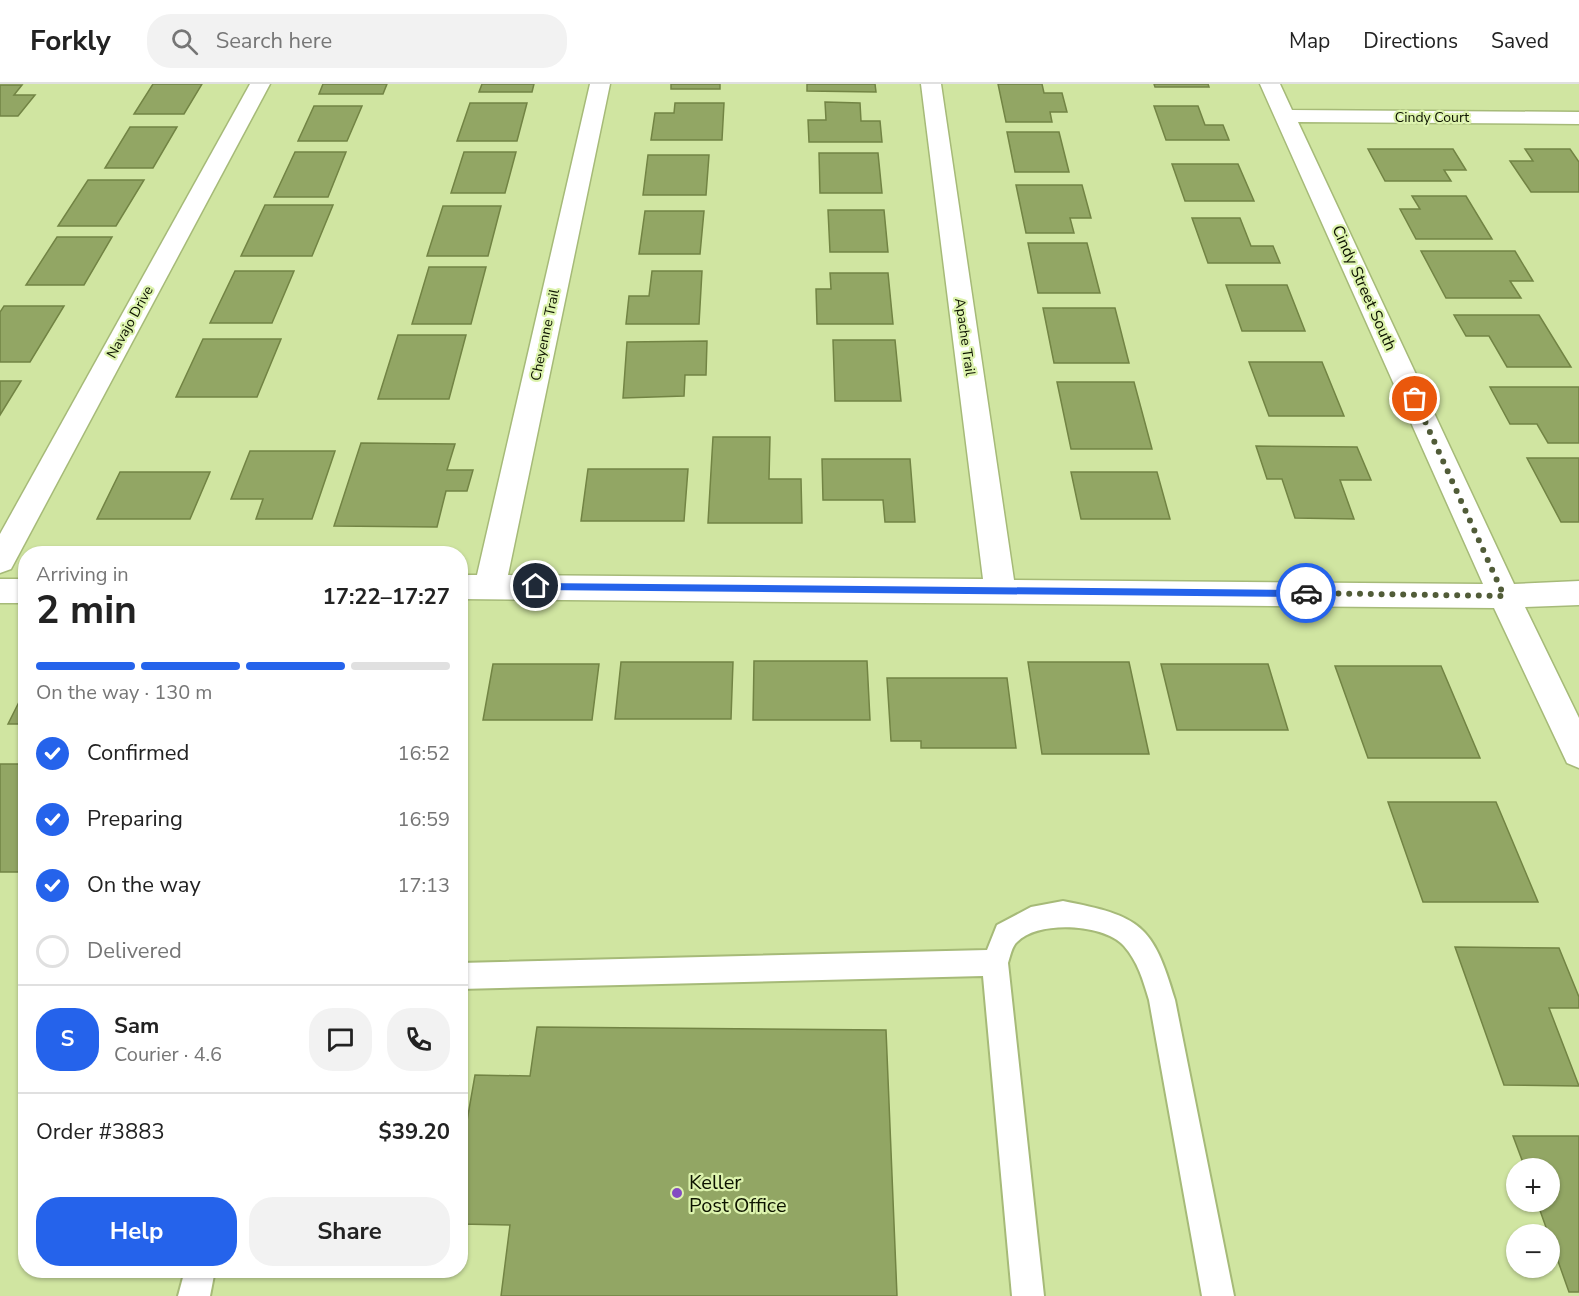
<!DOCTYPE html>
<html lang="en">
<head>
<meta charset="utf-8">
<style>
  body { margin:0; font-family:"Nunito Sans",sans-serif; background:#f2f2f2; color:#222; height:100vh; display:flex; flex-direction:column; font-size:22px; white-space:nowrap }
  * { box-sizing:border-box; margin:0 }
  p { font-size:20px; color:#767676 }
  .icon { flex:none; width:33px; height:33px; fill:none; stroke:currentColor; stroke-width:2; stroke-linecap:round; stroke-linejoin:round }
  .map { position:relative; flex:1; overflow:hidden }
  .side { position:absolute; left:18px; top:462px; width:450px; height:732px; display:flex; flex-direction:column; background:#fff; border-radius:24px; box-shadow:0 2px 4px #0004 }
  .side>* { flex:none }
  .controls { position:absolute; left:1506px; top:1074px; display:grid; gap:12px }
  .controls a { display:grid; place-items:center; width:54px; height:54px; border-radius:50%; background:#fff; box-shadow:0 2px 4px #0004; font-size:30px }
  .pin { position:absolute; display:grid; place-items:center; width:51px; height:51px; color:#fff; margin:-26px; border:3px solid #fff; border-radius:50%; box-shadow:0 2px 6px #0007 }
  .courier { position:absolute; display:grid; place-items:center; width:60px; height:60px; margin:-30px; border:4px solid #2563eb; border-radius:50%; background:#fff; color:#222; box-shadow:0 2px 8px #0007 }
  .summary em { font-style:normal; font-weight:700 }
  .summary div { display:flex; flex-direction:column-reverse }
  .summary { display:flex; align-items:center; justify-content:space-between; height:102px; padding:0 18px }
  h1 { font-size:39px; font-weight:700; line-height:45px }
  .bar { display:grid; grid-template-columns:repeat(4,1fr); gap:9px 6px; align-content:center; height:72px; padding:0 18px }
  .bar i { height:8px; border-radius:4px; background:#e0e0e0 }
  .bar .active { background:#2563eb }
  .bar p { grid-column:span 4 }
  .line { display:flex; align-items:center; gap:15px; padding:0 18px; border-top:2px solid #e0e0e0 }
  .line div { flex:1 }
  .round { display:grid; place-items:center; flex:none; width:63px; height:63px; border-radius:24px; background:#f2f2f2 }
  ol { padding:0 18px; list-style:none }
  li { display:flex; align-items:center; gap:18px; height:66px }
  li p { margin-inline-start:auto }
  li .icon { padding:6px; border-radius:50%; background:#2563eb; color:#fff; stroke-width:4 }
  li:last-child { color:#767676 }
  li i { width:33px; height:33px; border:3px solid #e0e0e0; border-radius:50% }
  .button { display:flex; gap:12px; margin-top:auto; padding:12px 18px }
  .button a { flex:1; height:69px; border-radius:24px; background:#2563eb; color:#fff; font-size:24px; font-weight:700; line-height:69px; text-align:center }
  .button a+a { background:#f2f2f2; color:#222 }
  header { display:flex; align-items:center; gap:36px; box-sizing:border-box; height:84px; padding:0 30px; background:#fff; border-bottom:2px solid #e0e0e0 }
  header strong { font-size:28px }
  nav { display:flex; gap:33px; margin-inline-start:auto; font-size:21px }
  .search { width:420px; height:54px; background:#f2f2f2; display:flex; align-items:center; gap:15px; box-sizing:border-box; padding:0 21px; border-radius:24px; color:#767676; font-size:22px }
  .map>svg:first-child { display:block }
  .building { fill:#92a664; stroke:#728444; stroke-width:1.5 }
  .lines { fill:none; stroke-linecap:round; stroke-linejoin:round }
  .lane-casing { stroke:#a6ba78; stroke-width:4 }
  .street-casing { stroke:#a6ba78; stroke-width:3 }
  .lane { fill:#fff; fill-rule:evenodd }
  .street { fill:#fff; fill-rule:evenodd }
  .route { fill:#2563eb }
  .done { stroke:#515c38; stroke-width:6; stroke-dasharray:0 10.8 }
  .poi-dot { fill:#844cc3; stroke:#ddf3ae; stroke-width:2 }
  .labels { text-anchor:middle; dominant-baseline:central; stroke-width:4.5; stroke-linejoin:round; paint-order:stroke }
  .far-street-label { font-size:14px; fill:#0d1300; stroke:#ddf3ae }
  .street-label { font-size:16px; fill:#0d1300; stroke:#ddf3ae }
  .near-poi-label { font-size:20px; fill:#0d1300; stroke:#ddf3ae; text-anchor:start }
</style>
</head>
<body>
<header>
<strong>Forkly</strong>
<div class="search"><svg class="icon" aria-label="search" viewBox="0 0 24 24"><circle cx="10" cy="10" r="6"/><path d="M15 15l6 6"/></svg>Search here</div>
<nav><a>Map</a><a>Directions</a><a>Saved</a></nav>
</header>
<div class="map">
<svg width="1579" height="1212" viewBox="0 0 1579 1212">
  <rect width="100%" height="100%" fill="#d0e5a1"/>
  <g class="building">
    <path d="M153,0H202L184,30H134Z"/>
    <path d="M323,0H387L383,10H319Z"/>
    <path d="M482,0H534L532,8H479Z"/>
    <rect x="671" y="0" width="49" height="5"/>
    <path d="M807,0H875L876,8L807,7Z"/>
    <path d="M998,0H1042L1044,9H1062L1067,28H1050L1052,38H1006Z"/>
    <path d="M1154,0H1208L1209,3H1155Z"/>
    <path d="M0,1H22L14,11H35L18,32H0Z"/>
    <path d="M825,18L860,19L861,37H880L882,58H809L808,36H826Z"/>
    <path d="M470,19H527L517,57H457Z"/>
    <path d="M675,19H724L722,56H651L655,29H674Z"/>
    <path d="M314,22H362L347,57H298Z"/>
    <path d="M1154,22H1198L1205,41H1223L1229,56H1166Z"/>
    <path d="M130,43H177L153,84H105Z"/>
    <path d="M1007,48H1059L1069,88H1015Z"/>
    <path d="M1368,65H1453L1466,86H1444L1451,97H1385Z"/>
    <path d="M1525,65H1570L1579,78V108H1531L1510,77H1533Z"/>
    <path d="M295,68H346L328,113H274Z"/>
    <path d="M464,68H516L505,109H451Z"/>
    <path d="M819,69H878L882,109H820Z"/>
    <path d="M648,71H709L706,111H643Z"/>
    <path d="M1172,80H1238L1254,117H1185Z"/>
    <path d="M88,96H144L116,142H58Z"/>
    <path d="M1016,101H1082L1091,134H1070L1074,149H1026Z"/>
    <path d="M1412,112H1466L1492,155H1416L1400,125H1420Z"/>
    <path d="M265,121H333L312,172H241Z"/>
    <path d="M443,122H501L488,172H427Z"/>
    <path d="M828,126H884L888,168H830Z"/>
    <path d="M645,127H704L700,170H639Z"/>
    <path d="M1192,134H1240L1251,162H1273L1280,179H1208Z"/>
    <path d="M57,153H112L84,201H26Z"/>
    <path d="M1028,159H1087L1100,209H1038Z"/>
    <path d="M1421,167H1515L1533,197H1510L1521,214H1446Z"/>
    <path d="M429,183H486L471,240H412Z"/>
    <path d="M235,187H294L272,239H210Z"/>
    <path d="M652,187H702L699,240H626L629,212H649Z"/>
    <path d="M830,189H888L893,240H817L816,205H831Z"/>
    <path d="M1226,201H1287L1305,247H1242Z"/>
    <path d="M4,222H64L30,278H0V228Z"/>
    <path d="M1043,224H1115L1129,279H1054Z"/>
    <path d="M1454,231H1539L1571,283H1507L1489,252H1466Z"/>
    <path d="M398,251H466L449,315H378Z"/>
    <path d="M203,255H281L257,313H176Z"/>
    <path d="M833,256H895L901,317H835Z"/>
    <path d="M707,257L706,291H685L684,312L623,314L627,258Z"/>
    <path d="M1249,278H1322L1344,332H1269Z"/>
    <path d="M0,297H21L0,331Z"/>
    <path d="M1057,298H1134L1152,365H1071Z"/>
    <path d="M1490,303H1579V359H1548L1537,340H1510Z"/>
    <path d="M713,353H770L769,395H801L802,439H708Z"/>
    <path d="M361,359L455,360L447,386H473L467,407H446L437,443L334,442Z"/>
    <path d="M1256,362L1357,363L1371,396H1340L1354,435L1295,434L1282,395H1267Z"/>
    <path d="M250,367H335L312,435H256L263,415H231Z"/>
    <path d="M1527,374H1579V438H1561Z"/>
    <path d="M822,375H910L915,438H885L883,416H823Z"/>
    <path d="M588,385H688L684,437H581Z"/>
    <path d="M120,388H210L190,435H97Z"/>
    <path d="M1071,388H1157L1170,435H1081Z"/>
    <path d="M754,577H867L870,636H753Z"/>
    <path d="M621,578H733L731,635H615Z"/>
    <path d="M1028,578H1129L1149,670H1042Z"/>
    <path d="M493,580H599L592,636H483Z"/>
    <path d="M1161,580H1268L1288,646H1177Z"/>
    <path d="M1335,582H1441L1480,674H1368Z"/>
    <path d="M887,594H1007L1016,664H921V657H891Z"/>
    <path d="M26,604V640H8Z"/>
    <path d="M0,680H26L24,788H0Z"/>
    <path d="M1388,718H1496L1538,818H1423Z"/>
    <path d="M1455,863L1559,864L1579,913V924H1549L1579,1002L1504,1001Z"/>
    <path d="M537,943L886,946L897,1212H501L510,1141L460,1140V1077L475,991L530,992Z"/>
    <path d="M1513,1052H1579V1208H1569L1537,1118H1550V1084H1525Z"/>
  </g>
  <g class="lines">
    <defs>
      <g id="lane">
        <path d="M1063,817C1140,832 1153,840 1175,916L1234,1212H1202L1149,916C1143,896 1138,878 1124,862C1105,840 1038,836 1017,858C1012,862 1010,873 1008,879L1044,1212H1012L983,892L460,905V879L987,866L997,841L1031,823Z"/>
        <path d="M185,1186H215L210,1212H178Z"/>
      </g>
      <g id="street">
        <path d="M250,0H270L11,485L0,489V450Z"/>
        <path d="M590,0H610L508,491L983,495L921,0H941L1014,496L1483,500L1260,0H1280L1292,26L1579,28V40L1298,38L1514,500L1579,497V521L1525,523L1579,634V684L1567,679L1494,524L460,515V491H477Z"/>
        <rect x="0" y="495" width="26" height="24"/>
      </g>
    </defs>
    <use href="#lane" class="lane-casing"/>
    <use href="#street" class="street-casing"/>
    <use href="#lane" class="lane"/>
    <use href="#street" class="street"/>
  </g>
  <path class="route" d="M536,499L1306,506L1311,509L1306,513L536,506L531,502Z"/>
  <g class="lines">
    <path class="done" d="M1306,509L1504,512L1415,315"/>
  </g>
  <circle class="poi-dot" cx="677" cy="1109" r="6"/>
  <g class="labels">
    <g class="far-street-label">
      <text x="1432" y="33">Cindy Court</text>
      <text transform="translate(130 238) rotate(-61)">Navajo Drive</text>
      <text transform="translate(545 251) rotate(-78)">Cheyenne Trail</text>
      <text transform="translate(965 253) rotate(82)">Apache Trail</text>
    </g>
    <g class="street-label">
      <text transform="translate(1364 204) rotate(66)">Cindy Street South</text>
    </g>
    <g class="near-poi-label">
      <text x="689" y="1098">Keller<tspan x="689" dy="23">Post Office</tspan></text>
    </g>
  </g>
</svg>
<div class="controls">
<a>+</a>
<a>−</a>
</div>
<div class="pin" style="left:1415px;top:315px;background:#ea580c"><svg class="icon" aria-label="bag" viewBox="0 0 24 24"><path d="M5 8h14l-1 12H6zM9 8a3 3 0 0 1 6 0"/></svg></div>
<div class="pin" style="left:536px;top:502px;background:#1f2937"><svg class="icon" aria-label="home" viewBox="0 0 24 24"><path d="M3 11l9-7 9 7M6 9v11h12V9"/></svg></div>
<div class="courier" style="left:1306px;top:509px"><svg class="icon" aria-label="car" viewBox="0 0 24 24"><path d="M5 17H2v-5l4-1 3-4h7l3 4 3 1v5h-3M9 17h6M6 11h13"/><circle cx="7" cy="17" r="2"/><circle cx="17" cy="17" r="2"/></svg></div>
<section class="side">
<div class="summary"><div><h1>2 min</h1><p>Arriving in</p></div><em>17:22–17:27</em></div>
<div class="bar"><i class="active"></i><i class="active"></i><i class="active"></i><i></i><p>On the way · 130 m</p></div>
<ol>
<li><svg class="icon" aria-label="check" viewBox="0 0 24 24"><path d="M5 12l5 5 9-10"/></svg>Confirmed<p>16:52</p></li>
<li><svg class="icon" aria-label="check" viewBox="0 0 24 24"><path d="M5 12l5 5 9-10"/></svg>Preparing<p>16:59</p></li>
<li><svg class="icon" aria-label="check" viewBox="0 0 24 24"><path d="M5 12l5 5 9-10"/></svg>On the way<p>17:13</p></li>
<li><i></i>Delivered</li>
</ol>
<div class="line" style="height:108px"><b class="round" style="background:#2563eb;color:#fff">S</b><div><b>Sam</b><p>Courier · 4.6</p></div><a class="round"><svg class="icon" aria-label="chat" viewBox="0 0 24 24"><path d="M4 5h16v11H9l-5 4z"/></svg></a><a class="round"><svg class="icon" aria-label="phone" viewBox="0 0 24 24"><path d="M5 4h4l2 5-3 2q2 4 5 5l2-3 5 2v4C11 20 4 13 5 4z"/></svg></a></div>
<div class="line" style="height:78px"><div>Order #3883</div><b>$39.20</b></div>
<div class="button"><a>Help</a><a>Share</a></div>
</section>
</div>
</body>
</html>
